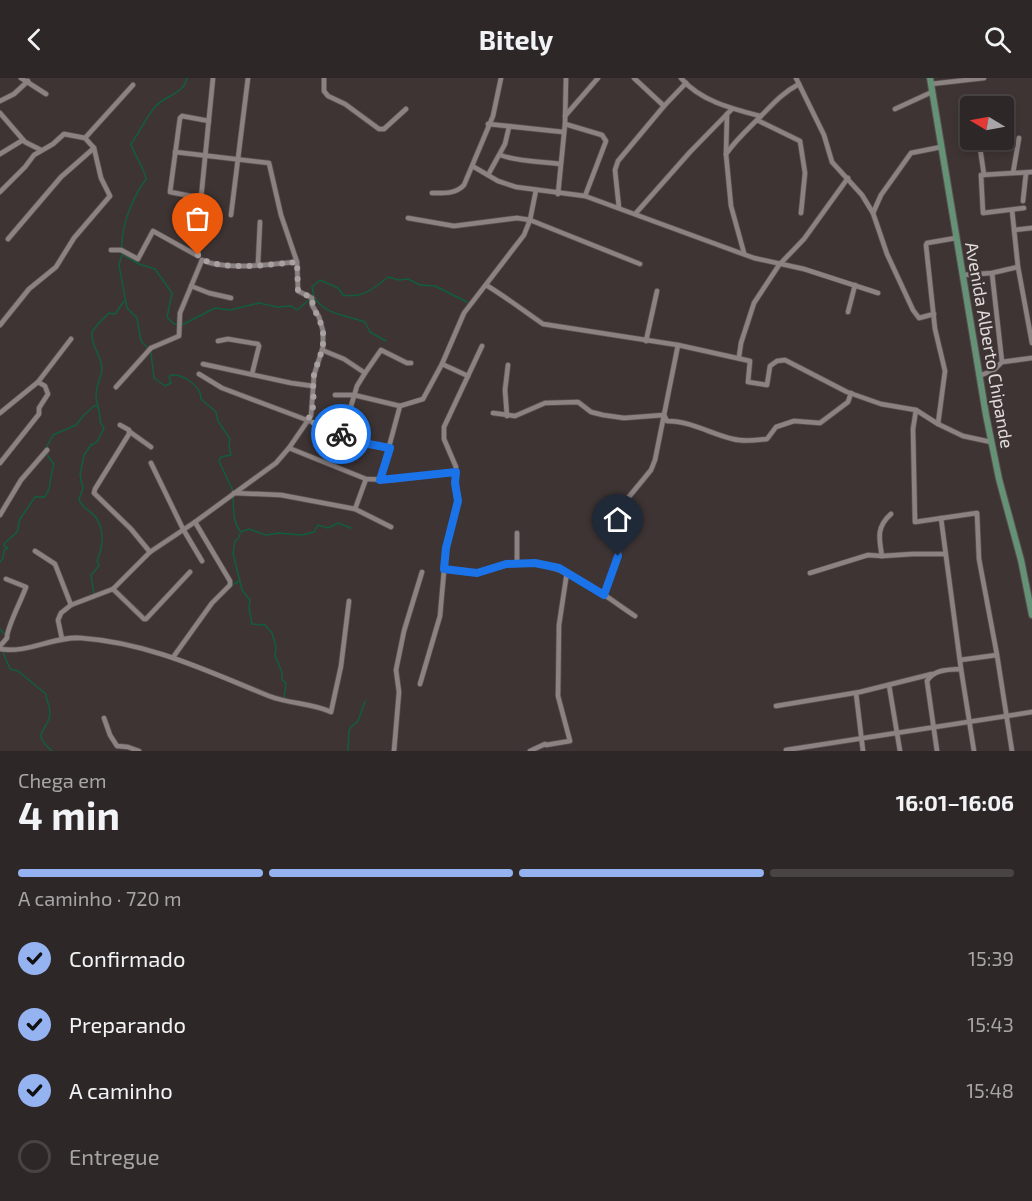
<!DOCTYPE html>
<html lang="pt">
<head>
<meta charset="utf-8">
<style>
  body { margin:0; font-family:"Exo 2",sans-serif; background:#362f2f; color:#f1f3f6; height:100vh; display:flex; flex-direction:column; font-size:22px; white-space:nowrap }
  * { box-sizing:border-box; margin:0 }
  p { font-size:20px; color:#a7a5a7 }
  .icon { flex:none; width:33px; height:33px; fill:none; stroke:currentColor; stroke-width:2; stroke-linecap:round; stroke-linejoin:round }
  .map { position:relative; height:673px; overflow:hidden }
  .panel { display:flex; flex-direction:column; background:#2e2727; flex:1 }
  .panel>* { flex:none }
  .needle { width:39px; rotate:280deg }
  .controls { position:absolute; left:960px; top:18px; display:grid; gap:12px }
  .controls a { display:grid; place-items:center; width:54px; height:54px; border-radius:6px; background:#2e2727; box-shadow:0 3px 9px #0003,0 0 0 2px #494444; font-size:30px }
  .pin { position:absolute; display:grid; place-items:center; width:51px; height:51px; color:#fff; margin:-62px -26px; border-radius:50% 50% 50% 0; rotate:-45deg; box-shadow:0 0 6px #0007 }
  .pin .icon { rotate:45deg }
  .courier { position:absolute; display:grid; place-items:center; width:60px; height:60px; margin:-30px; border:4px solid #1a73e8; border-radius:50%; background:#fff; color:#222; box-shadow:0 2px 8px #0007 }
  .head em { font-style:normal; font-weight:700 }
  .head div { display:flex; flex-direction:column-reverse }
  .head { display:flex; align-items:center; justify-content:space-between; height:102px; padding:0 18px }
  h1 { font-size:39px; font-weight:700; line-height:45px }
  .bar { display:grid; grid-template-columns:repeat(4,1fr); gap:9px 6px; align-content:center; height:72px; padding:0 18px }
  .bar i { height:8px; border-radius:4px; background:#494444 }
  .bar .selected { background:#95b2f1 }
  .bar p { grid-column:span 4 }
  ol { padding:0 18px; list-style:none }
  li { display:flex; align-items:center; gap:18px; height:66px }
  li p { margin-inline-start:auto }
  li .icon { padding:6px; border-radius:50%; background:#95b2f1; color:#111; stroke-width:4 }
  li:last-child { color:#a7a5a7 }
  li i { width:33px; height:33px; border:3px solid #494444; border-radius:50% }
  header { display:flex; justify-content:space-between; align-items:center; height:78px; padding:0 18px; background:#2e2727; font-size:27px; font-weight:700 }
  .map>svg:first-child { display:block }
  .lines { fill:none; stroke-linecap:round; stroke-linejoin:round }
  .stream { stroke:#125e3b; stroke-width:1.5 }
  .minor-casing { stroke:#595151; stroke-width:6 }
  .major-casing { stroke:#595151; stroke-width:8 }
  .minor { stroke:#8d8282; stroke-width:4.5 }
  .major { stroke:#659277; stroke-width:6 }
  .done { stroke:#a8a1a1; stroke-width:6; stroke-dasharray:0 10.8 }
  .route { stroke:#1a73e8; stroke-width:8 }
  .labels { text-anchor:middle; dominant-baseline:central; stroke-width:4.5; stroke-linejoin:round; paint-order:stroke }
  .street-label { font-size:18px; fill:#e1dbdb; stroke:#3e3434 }
</style>
</head>
<body>
<header><svg class="icon" aria-label="back" viewBox="0 0 24 24"><path d="M15 5l-7 7 7 7"/></svg>Bitely<svg class="icon" aria-label="search" viewBox="0 0 24 24"><circle cx="10" cy="10" r="6"/><path d="M15 15l6 6"/></svg></header>
<div class="map">
<svg width="1032" height="673" viewBox="0 0 1032 673">
  <rect width="100%" height="100%" fill="#3e3434"/>
  <g class="lines">
    <g class="stream">
      <path d="M187,0C183,17 165,17 155,29C147,38 139,55 131,66C135,79 144,89 146,101C131,122 120,150 122,176L139,186L155,191L172,215L167,239L174,246H184L215,230L230,232L259,225L277,229L291,228L297,232L310,221"/>
      <path d="M122,177L119,187L127,230L137,240L141,263L148,270"/>
      <path d="M314,218C322,236 349,238 365,244L370,254L386,263"/>
      <path d="M314,218L312,209L320,202L338,210L343,217C363,221 374,210 388,199L399,202L408,201L420,207L435,208L467,224"/>
      <path d="M151,275L154,300L165,308L171,305L169,299L171,297C184,296 201,308 201,321L216,334L218,343L230,361L229,368L231,377L221,379L219,383L233,413"/>
      <path d="M46,370L53,357L76,347L84,337L94,328H98"/>
      <path d="M18,403L25,394"/>
      <path d="M233,418C234,431 232,444 241,454L249,451L266,457L279,455L302,457L314,454L318,447L328,450L338,445L351,450"/>
      <path d="M240,456L238,461L235,463L233,475L242,512L250,522L249,530L252,546L265,547L272,555L276,569L275,578L282,594V602L286,605L284,620"/>
      <path d="M0,484L3,480L4,472L8,470L4,468V466L17,454L20,441L35,419H45L49,411L52,393L54,386L45,374"/>
      <path d="M232,507L240,503"/>
      <path d="M94,516L91,497L99,488L97,483C103,469 105,452 95,438C89,432 81,429 79,421L83,410L80,397L84,377L91,367L97,364L104,350L100,344C101,335 96,326 96,317C96,308 102,297 102,291C102,279 90,265 92,255C93,250 105,239 109,235L115,236L124,223"/>
      <path d="M0,551L5,557"/>
      <path d="M2,572L10,591L18,593L46,616C46,623 50,627 50,635C49,654 29,653 52,673"/>
      <path d="M348,673L349,653L351,649L358,643L365,623"/>
    </g>
    <defs>
      <g id="minor">
        <path d="M21,0L46,16"/>
        <path d="M324,0V13L328,18L345,26L379,51H384L406,31"/>
        <path d="M634,0L664,28"/>
        <path d="M681,0C700,23 733,31 760,38"/>
        <path d="M796,0L824,57L832,84L862,117L873,135L887,176L913,232L919,240L934,236"/>
        <path d="M931,6L984,0"/>
        <path d="M0,23L14,16L28,3"/>
        <path d="M895,31L932,14"/>
        <path d="M0,35L25,64L41,72"/>
        <path d="M727,36L726,76L731,128L744,175"/>
        <path d="M565,38L598,0"/>
        <path d="M757,42L800,63L805,95L801,135"/>
        <path d="M488,46L563,54"/>
        <path d="M565,46L602,57L606,63L585,118"/>
        <path d="M85,60L133,7"/>
        <path d="M979,63L984,97"/>
        <path d="M0,76L23,62"/>
        <path d="M726,76C736,62 747,52 759,40C772,27 782,15 799,6"/>
        <path d="M500,77C519,84 540,83 560,86"/>
        <path d="M474,89L498,103L516,109L585,118L754,180L804,191L878,215"/>
        <path d="M1013,95L1019,60"/>
        <path d="M488,97L505,66L509,49"/>
        <path d="M0,114L25,89L34,77L53,66L64,56L85,60L94,70L101,100L110,118L74,160L56,189L29,211L0,247"/>
        <path d="M432,115C444,115 456,116 464,107L493,38L501,0"/>
        <path d="M558,116L565,46L566,0"/>
        <path d="M201,120L170,114L180,40L182,38L209,43"/>
        <path d="M1023,123L1026,95"/>
        <path d="M619,130L615,92L618,83L664,28L686,5"/>
        <path d="M1024,130L983,135L981,97L1032,94"/>
        <path d="M1012,132L1018,189L1032,265"/>
        <path d="M636,135L690,74L732,31"/>
        <path d="M873,135L881,117L911,75L941,69"/>
        <path d="M231,137L248,0"/>
        <path d="M408,140L454,148L517,140L530,142L640,186"/>
        <path d="M1014,152L1032,150"/>
        <path d="M8,161L61,99L94,70"/>
        <path d="M111,172H121L138,181L153,153L198,178"/>
        <path d="M198,177V167L202,143L201,120L213,0"/>
        <path d="M202,182C226,193 271,186 297,184"/>
        <path d="M258,186L260,144"/>
        <path d="M963,197L992,195L1018,189"/>
        <path d="M486,207C506,219 524,233 543,246L678,267L750,283L748,304L767,307L770,288L777,283L785,282L847,314L881,326L916,332L938,346L963,358L991,364"/>
        <path d="M191,208L209,215L231,220"/>
        <path d="M848,234L855,207"/>
        <path d="M218,263L228,261L258,266L259,268L252,296"/>
        <path d="M646,263L657,213"/>
        <path d="M322,272L344,281L365,295L357,308L346,345L340,356"/>
        <path d="M739,279L741,265L754,225L779,187L804,161L848,100"/>
        <path d="M1002,284L1032,280"/>
        <path d="M203,286L291,305L313,308"/>
        <path d="M442,286L468,298"/>
        <path d="M365,295L381,272L407,285H411"/>
        <path d="M199,296L222,310L307,342L359,364L390,371"/>
        <path d="M979,298L994,292L1002,284L992,195"/>
        <path d="M116,309L151,270L179,258L180,235L202,182"/>
        <path d="M335,317H354L400,328"/>
        <path d="M916,332L913,351L915,444L977,435L979,481L997,577L1012,673"/>
        <path d="M0,335L38,304"/>
        <path d="M493,335L515,338L545,325L578,324L591,334L603,337L624,340L664,337L667,343C691,343 711,356 733,361C744,364 756,362 767,361L776,349L794,343L820,345L848,324L851,315"/>
        <path d="M507,338L505,312L508,287"/>
        <path d="M938,346L945,293L935,251L926,167L927,165L956,160"/>
        <path d="M120,347L129,352V356L95,411L94,415L131,451L150,474"/>
        <path d="M130,354L151,369"/>
        <path d="M289,370L366,401L391,402L456,394"/>
        <path d="M0,385L39,336V330L48,316L45,308L38,304L71,261"/>
        <path d="M151,385L183,451L202,483"/>
        <path d="M380,402L400,328L423,321L442,286L464,235L524,157L530,142L536,112"/>
        <path d="M234,415L281,417L355,431L391,449"/>
        <path d="M355,431L366,401"/>
        <path d="M0,437L21,402L47,372"/>
        <path d="M941,440L961,591L974,673"/>
        <path d="M517,455V485"/>
        <path d="M35,473L55,486L71,527"/>
        <path d="M882,478C879,461 876,449 891,436"/>
        <path d="M444,491C454,492 466,496 476,495C489,494 502,486 516,485C562,482 599,514 635,538"/>
        <path d="M810,495L868,477L882,478L913,476H944"/>
        <path d="M113,511L144,541H146L190,494"/>
        <path d="M604,517L618,478L623,432L628,420L651,392L655,382L678,267"/>
        <path d="M62,561L58,542L61,535L71,527L113,511L150,474L195,444L276,385L289,370L311,338L314,297L323,269V253L319,239L312,227V220L298,213L297,184L281,137L269,85L175,74"/>
        <path d="M0,568L7,560C6,551 22,521 26,509L6,501"/>
        <path d="M0,571C27,576 54,558 81,560C150,565 207,593 269,618C289,626 312,625 331,634L341,588L349,523"/>
        <path d="M174,578L212,525L230,507V503L195,444"/>
        <path d="M960,582L997,577"/>
        <path d="M420,606L440,538L446,470L458,423L455,405L456,389L444,361V349L482,268"/>
        <path d="M889,607L900,673"/>
        <path d="M856,615L863,673"/>
        <path d="M776,628L860,614L932,596"/>
        <path d="M104,640L110,657L117,668L128,669L139,673"/>
        <path d="M786,672L1032,634"/>
        <path d="M394,673L399,614L396,592L404,553L422,494"/>
        <path d="M530,673L545,666L546,667L570,663L558,618L559,547L567,494"/>
        <path d="M937,673L927,603C934,591 948,592 961,591"/>
      </g>
      <path id="major" d="M930,0L986,337L999,401L1021,482L1032,537"/>
    </defs>
    <use href="#minor" class="minor-casing"/>
    <use href="#major" class="major-casing"/>
    <use href="#minor" class="minor"/>
    <use href="#major" class="major"/>
  </g>
  <g class="lines">
    <path class="done" d="M198,177C212,195 275,186 297,184L298,213L312,220C312,232 322,242 323,255C325,270 318,282 314,297C311,311 318,331 307,342L341,356"/>
    <path class="route" d="M341,356L358,364L390,370L380,402L456,394L455,405L458,423L446,470L444,491L477,495L506,486L535,485L559,490L604,517L618,478"/>
  </g>
  <g class="labels">
    <g class="street-label">
      <text transform="translate(990 267) rotate(80)">Avenida Alberto Chipande</text>
    </g>
  </g>
</svg>
<div class="controls">
<a><svg class="needle" viewBox="-14 -14 28 28"><path d="M0-13l5 13h-10z" fill="#e53935"/><path d="M0 13l5-13h-10z" fill="#a7a5a7"/></svg></a>
</div>
<div class="pin" style="left:198px;top:177px;background:#ea580c"><svg class="icon" aria-label="bag" viewBox="0 0 24 24"><path d="M5 8h14l-1 12H6zM9 8a3 3 0 0 1 6 0"/></svg></div>
<div class="pin" style="left:618px;top:478px;background:#1f2937"><svg class="icon" aria-label="home" viewBox="0 0 24 24"><path d="M3 11l9-7 9 7M6 9v11h12V9"/></svg></div>
<div class="courier" style="left:341px;top:356px"><svg class="icon" aria-label="bike" viewBox="0 0 24 24"><circle cx="6" cy="16" r="4"/><circle cx="18" cy="16" r="4"/><path d="M6 16l4-8h5l3 8M10 8l3 8H6M13 5h3"/></svg></div>
</div>
<section class="panel">
<div class="head"><div><h1>4 min</h1><p>Chega em</p></div><em>16:01–16:06</em></div>
<div class="bar"><i class="selected"></i><i class="selected"></i><i class="selected"></i><i></i><p>A caminho · 720 m</p></div>
<ol>
<li><svg class="icon" aria-label="check" viewBox="0 0 24 24"><path d="M5 12l5 5 9-10"/></svg>Confirmado<p>15:39</p></li>
<li><svg class="icon" aria-label="check" viewBox="0 0 24 24"><path d="M5 12l5 5 9-10"/></svg>Preparando<p>15:43</p></li>
<li><svg class="icon" aria-label="check" viewBox="0 0 24 24"><path d="M5 12l5 5 9-10"/></svg>A caminho<p>15:48</p></li>
<li><i></i>Entregue</li>
</ol>
</section>
</body>
</html>
